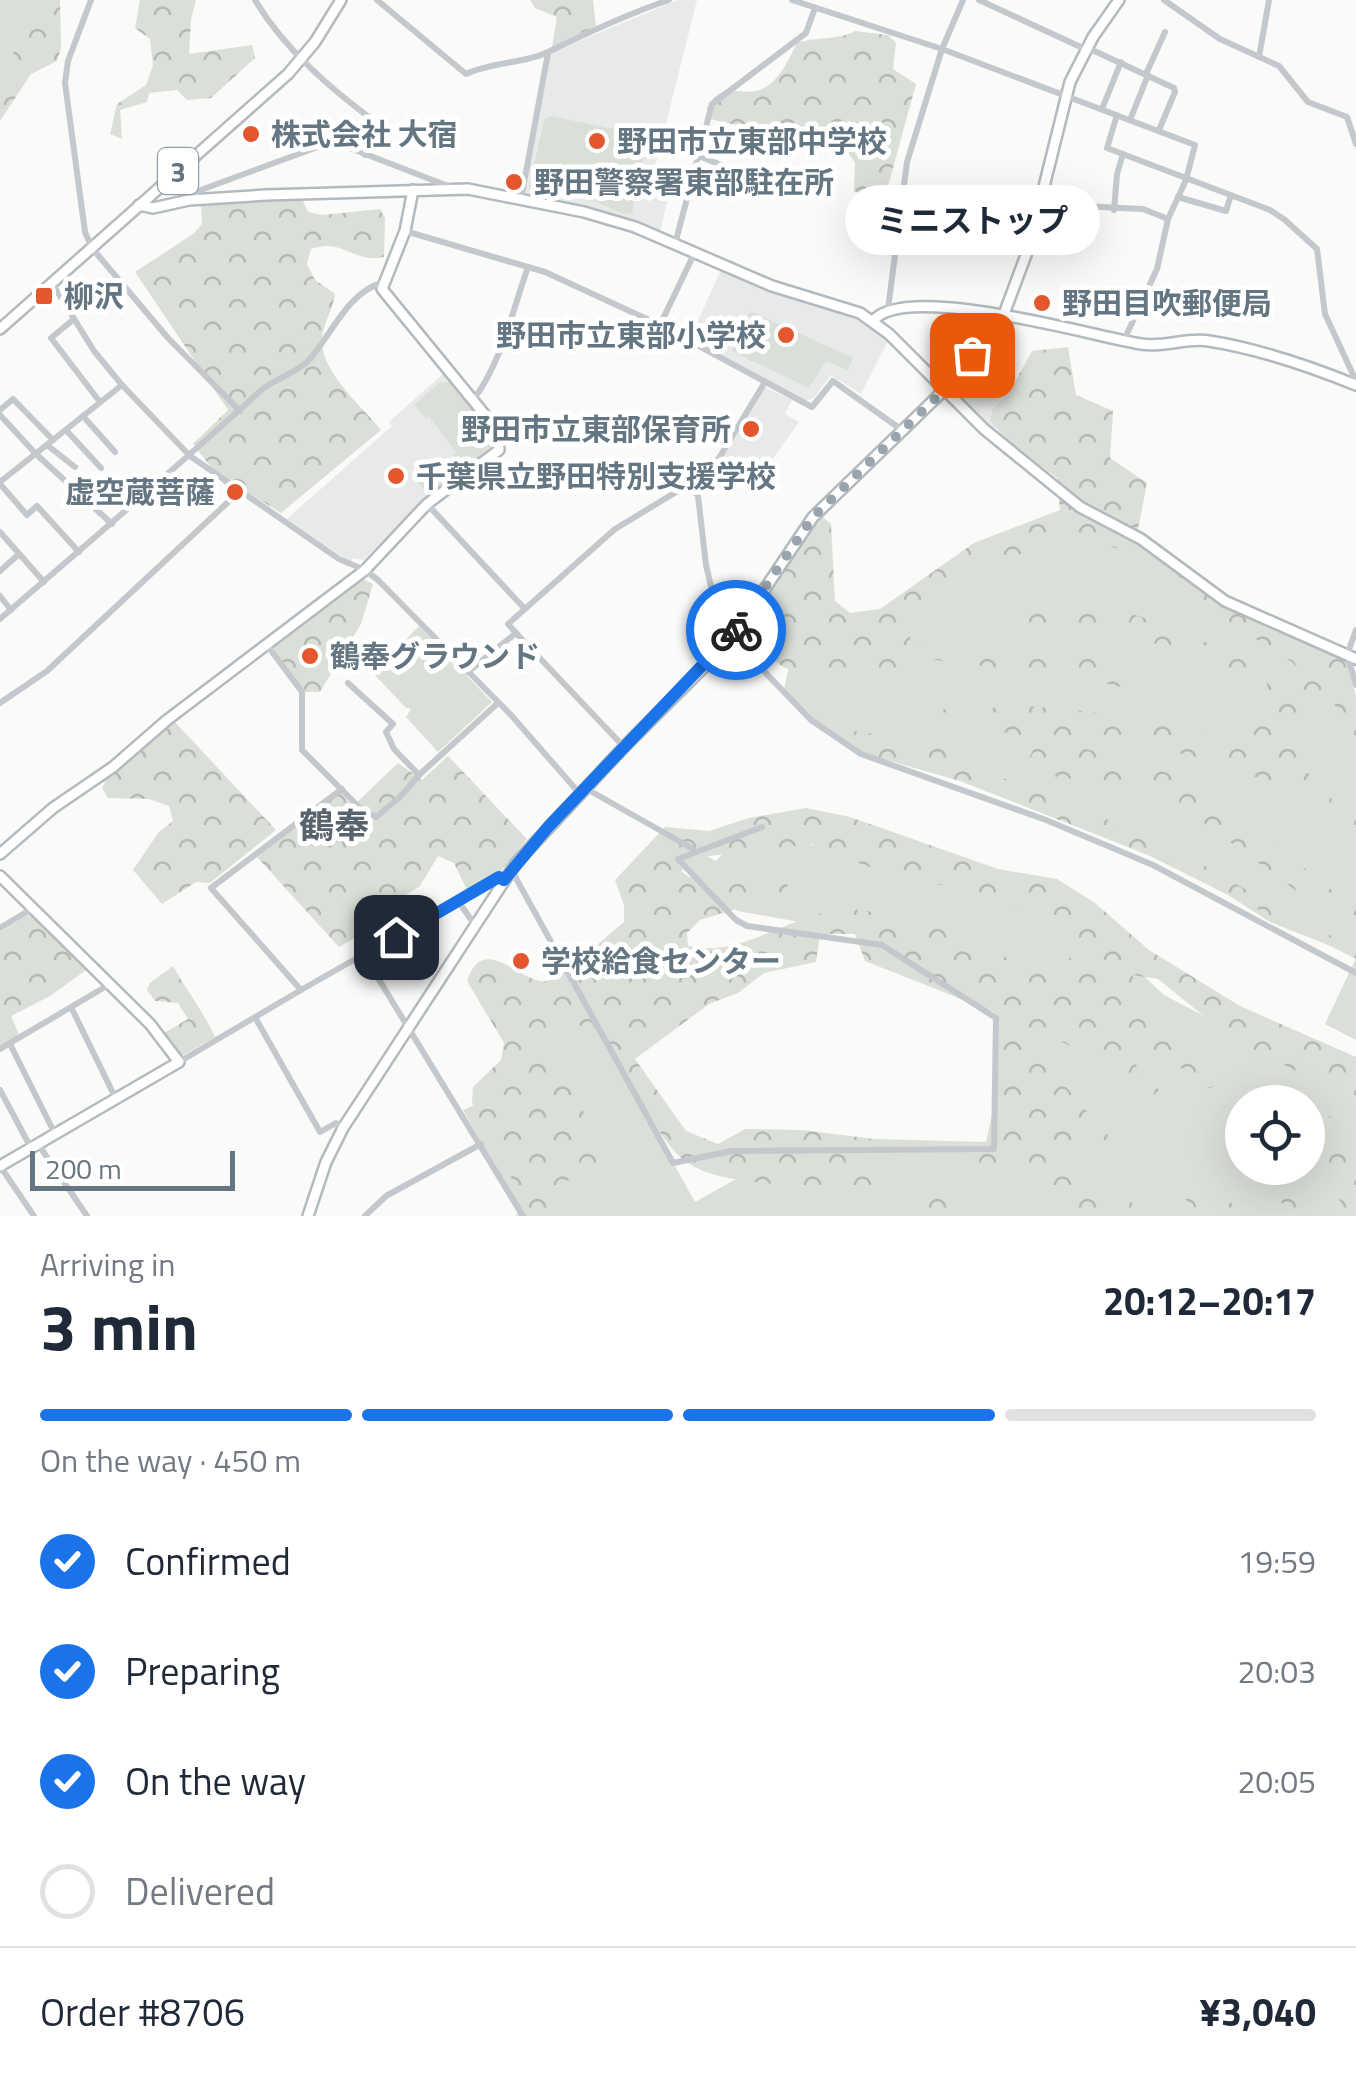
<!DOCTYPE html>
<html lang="en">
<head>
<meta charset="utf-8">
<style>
  body { margin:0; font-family:"Titillium Web","Noto Sans JP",sans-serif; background:#f6f6f7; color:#1f2937; height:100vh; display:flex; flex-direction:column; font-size:38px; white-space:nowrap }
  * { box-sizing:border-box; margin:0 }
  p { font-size:32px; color:#747a83 }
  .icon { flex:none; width:55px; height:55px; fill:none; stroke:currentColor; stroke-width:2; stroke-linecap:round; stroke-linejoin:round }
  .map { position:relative; height:1216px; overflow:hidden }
  .drawer { display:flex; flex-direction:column; background:#fff; flex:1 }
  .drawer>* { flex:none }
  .controls { position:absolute; left:1225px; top:1085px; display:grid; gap:20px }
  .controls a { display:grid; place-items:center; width:100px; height:100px; border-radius:50%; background:#fff; box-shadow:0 10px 40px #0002; font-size:50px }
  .scale { position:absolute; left:30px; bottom:25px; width:205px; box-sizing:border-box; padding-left:10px; border:5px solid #657683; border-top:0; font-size:28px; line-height:35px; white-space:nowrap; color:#657683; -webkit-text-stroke:8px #fff; paint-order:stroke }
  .pin { position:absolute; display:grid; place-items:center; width:85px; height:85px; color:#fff; margin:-42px; border-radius:20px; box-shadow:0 5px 15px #0006 }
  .courier { position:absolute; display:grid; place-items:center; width:100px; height:100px; margin:-50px; border:8px solid #1a73e8; border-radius:50%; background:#fff; color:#222; box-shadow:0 2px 12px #0007 }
  .bubble { position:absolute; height:70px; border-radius:35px; background:#fff; box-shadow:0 10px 40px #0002; font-size:32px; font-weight:700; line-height:70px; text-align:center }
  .head em { font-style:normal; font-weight:700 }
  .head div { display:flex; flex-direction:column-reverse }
  .head { display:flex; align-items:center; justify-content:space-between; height:170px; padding:0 40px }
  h1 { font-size:65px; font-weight:700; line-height:75px }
  .bar { display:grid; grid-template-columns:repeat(4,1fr); gap:15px 10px; align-content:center; height:120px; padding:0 40px }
  .bar i { height:12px; border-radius:8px; background:#e0e1e3 }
  .bar .on { background:#1a73e8 }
  .bar p { grid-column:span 4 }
  .line { display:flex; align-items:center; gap:25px; padding:0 40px; border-top:2px solid #e0e1e3 }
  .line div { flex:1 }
  ol { padding:0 40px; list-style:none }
  li { display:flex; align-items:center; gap:30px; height:110px }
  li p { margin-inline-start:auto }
  li .icon { padding:10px; border-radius:50%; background:#1a73e8; color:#fff; stroke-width:4 }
  li:last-child { color:#747a83 }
  li i { width:55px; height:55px; border:5px solid #e0e1e3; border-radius:50% }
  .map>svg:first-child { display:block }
  .built { fill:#e8e9e9 }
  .green { fill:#dadfd7; fill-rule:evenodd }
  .forest { fill:url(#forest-crowns); fill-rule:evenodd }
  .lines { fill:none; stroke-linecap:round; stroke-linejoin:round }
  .secondary-casing { stroke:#b3babf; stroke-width:14 }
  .primary-casing { stroke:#b5babe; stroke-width:14 }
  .street { stroke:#c3c8cc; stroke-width:6 }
  .secondary { stroke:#fff; stroke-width:9 }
  .primary { stroke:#fff; stroke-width:9 }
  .done { stroke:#99a4ac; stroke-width:10; stroke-dasharray:0 18 }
  .route { stroke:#1a73e8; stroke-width:12 }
  .poi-dot { fill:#e4572e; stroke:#fff; stroke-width:4 }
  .labels { text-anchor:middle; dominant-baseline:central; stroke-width:10; stroke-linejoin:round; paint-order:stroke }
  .shield { fill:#fff; stroke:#939fa8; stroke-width:2.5 }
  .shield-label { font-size:28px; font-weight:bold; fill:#657683 }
  .poi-label { font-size:30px; font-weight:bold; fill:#657683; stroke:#fff; text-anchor:start }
  .quarter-label { font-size:35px; font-weight:bold; fill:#57646e; stroke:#fff }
</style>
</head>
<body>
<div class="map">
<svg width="1356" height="1216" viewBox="0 0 1356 1216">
  <defs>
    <pattern id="forest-crowns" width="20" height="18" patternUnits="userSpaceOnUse" patternTransform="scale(2.5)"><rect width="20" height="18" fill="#dadfd7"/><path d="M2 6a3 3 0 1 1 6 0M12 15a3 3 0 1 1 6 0" fill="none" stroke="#b4b9b4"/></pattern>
  </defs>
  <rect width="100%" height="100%" fill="#fafaf8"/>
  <g class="built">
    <path d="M678,0H697L649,191L668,196L660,234L598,211L526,197L524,192L550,53Z"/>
    <path d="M721,270L768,291L841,311L864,323L888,341L861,394L831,375L814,398L805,401L690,338Z"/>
    <path d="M976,354L1006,381L998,389L1012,397L993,431L950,391L949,386Z"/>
    <path d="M445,372L492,428L495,435L492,452L423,501L363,560L353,558L351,561L340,555L287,519L392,426L389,422Z"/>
    <path d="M764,387L792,400L785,414L799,422L753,487L721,459Z"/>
  </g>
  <g class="green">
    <path d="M0,0H35L0,100Z"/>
    <path d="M550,116L648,136L632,213L623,214L594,201L529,189L544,120Z"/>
    <path d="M750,311L853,358L848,370L826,361L809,388L732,351Z"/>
    <path d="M440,382L450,383L493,434L494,444L428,495L417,481L433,461L439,469L456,452L429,416L426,418L414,405Z"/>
    <path d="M1130,539L1220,605L1342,659L1356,699V956L1270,922L1228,895L1150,856L1036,807L846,741L803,715L783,694L788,671L820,641L914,595L956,557L1002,541Z"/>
    <path d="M419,626L492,702L438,752L406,717L411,709L406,708L373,673Z"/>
    <path d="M757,834L895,861L1057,916L1104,939L1164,995L1310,1072L1356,1070V1216H524L463,1110L540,1077L528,1003L571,979L695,1202L797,1145L996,1149L999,1005L856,932L738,911C711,897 684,871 680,842L716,861L737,838ZM1242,1102H1308V1168H1242Z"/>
    <path d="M1356,958V1040L1325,1024Z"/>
  </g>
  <g class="forest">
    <path d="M30,0H60L61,48L57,61L31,74L0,121V77L15,50Z"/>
    <path d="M140,0H196L191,19L189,54L252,45L255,58L211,98L187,100L177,90L149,93L147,102L120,110L122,139L110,134L117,104L146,85L153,65L150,39L135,28Z"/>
    <path d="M530,0H593L596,26L552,47L557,17L535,8Z"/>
    <path d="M855,31L888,35L896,43L893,69L916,84L885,197L879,200L854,191L855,163L847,151L710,119L707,108C724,77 741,100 764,88C781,79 788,60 797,43C817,36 837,41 855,31Z"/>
    <path d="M298,190L308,212L322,215L380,209L385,218L384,257C353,264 343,237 311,249L307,264L315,280L335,294C333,308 326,319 323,332C314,367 361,405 381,430L281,513L244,490L234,497L193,444L228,410L135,272L193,234L202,224L201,204L263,201Z"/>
    <path d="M1068,347L1076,395L1113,411L1110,458L1147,483L1138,530L1168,565L1294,644L1330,654L1347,663L1356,697V757L1335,705L1321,702L1292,731C1295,768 1326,798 1356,817V835C1337,822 1318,808 1298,797C1239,764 1166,748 1099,738C1066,733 1024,743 993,728L991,709L1003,704L1140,716L1262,751L1250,739L1245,725L1250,716L1269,715L1267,683L1257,676L1209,663L1151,642L1071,621L1011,626L1007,617L1010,603C1064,599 1111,605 1162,624C1207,640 1252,670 1300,671L1292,662L1170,584L1127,551L1105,545L1072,542L1042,551L965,562L902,616L912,643C941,650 968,654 997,656C1043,658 1102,645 1141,676L1135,690L1081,678L912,657C882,687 872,670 838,669C823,668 805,677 790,670C770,662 757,642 744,626L820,515L831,524L835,601L850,613L880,609L974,543L1060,510L1057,478L1006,440L990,420L993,408L1008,395L1032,351Z"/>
    <path d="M361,578L373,584L361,624L320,692H303L272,646Z"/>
    <path d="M944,709L953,715L947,728L946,763L1043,789L1207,867L1288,914L1356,948V959L1161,860L960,781L848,749L839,739L842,729L879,735L929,758L928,726L934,712Z"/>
    <path d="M172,719L276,830L210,883L196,882L162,904L133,870L158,833L173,821L169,806L149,799L108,798L102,788L111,771Z"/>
    <path d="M1052,739L1168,773L1256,830L1338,895L1356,894V935L1173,800L1118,786L1052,776L1029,758L1034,748Z"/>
    <path d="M448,756L527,839L501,871L468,892L454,863L438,856L420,886L398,900L394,895L369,920L374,927L339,947L257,857L340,793L353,806L398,763L422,780Z"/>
    <path d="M806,808L850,817L998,869L1057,879L1095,903L1149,950L1240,1006L1356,1057V1113L1345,1095L1235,1041L1158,979L1133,975V987L1220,1072L1222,1085L1208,1088L1161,1053L1131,1043L1126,1054L1159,1090L1148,1101C1110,1082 1080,1035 1034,1037L1037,1053L1110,1138V1147L1067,1145L1061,1152L1058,1166L1112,1189L1151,1216H1078L1076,1204L1010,1173L950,1154H878L867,1160L872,1187C826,1185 725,1189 688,1163C639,1128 628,1031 565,1021L545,1037L611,1165L603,1174L577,1176L560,1184L562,1201L572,1216H516L522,1199L472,1103L473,1087L501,1060L504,1043L467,981C484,929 523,987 547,981C563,976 608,935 624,922V905L615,880L665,827L709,831L749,818ZM812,844C831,851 850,861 870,867C942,887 1014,898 1078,936L1074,953L1056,976C1024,973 1000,951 971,940C940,928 892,913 859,910C799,904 747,960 688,946L687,933L700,920L779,896L789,888L784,878L689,877L681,871L701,857ZM820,934H855L865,961L994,1012C1007,1057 996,1097 986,1142L874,1139L802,1130L745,1129L718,1144L686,1131L635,1059L709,1004L738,993L764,973L816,962Z"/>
    <path d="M29,914L34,915L89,968L50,996L11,1016L20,1037L0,1048V932Z"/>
    <path d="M173,966C187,991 203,1011 215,1037L180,1057L164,1033L188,1019L178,1003L155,1001L147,990L150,983Z"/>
    <path d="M1307,1102C1328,1107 1351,1138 1356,1160C1356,1177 1356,1199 1356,1216H1349L1308,1147Z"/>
    <path d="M1242,1146V1168H1282L1317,1216H1290L1272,1187L1241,1169Z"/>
    <path d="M1181,1185L1204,1188L1255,1216H1204L1183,1197Z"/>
    <path d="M920,1192L996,1216H901L899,1206L903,1194Z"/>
  </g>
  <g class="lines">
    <defs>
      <g id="secondary">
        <path d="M139,205L153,208L189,200L266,195L468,189L584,212L635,227L772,286L860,313L889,334L984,429L1080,507L1141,539L1225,601L1356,659"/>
        <path d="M873,321C904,281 1092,336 1141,344C1164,348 1187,337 1209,341C1260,349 1309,366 1356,385"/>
        <path d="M0,854L53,808L113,767L167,720L365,570L427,504L499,450L498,431L382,289L405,231L413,190"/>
        <path d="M0,876L150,1024L179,1062L0,1166"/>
        <path d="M308,1216L326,1162L343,1128L516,863L624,747L717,654L746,617L813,517L938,396L1004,314L1029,247L1070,82L1093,37L1119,0"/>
      </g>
      <path id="primary" d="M0,329L288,74L315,42L341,0"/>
    </defs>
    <use href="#secondary" class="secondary-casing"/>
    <use href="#primary" class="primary-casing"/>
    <g class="street">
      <path d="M91,0L68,61L65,83L85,232L92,248L168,338L240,411"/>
      <path d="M255,0C284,49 332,90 378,124L365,155"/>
      <path d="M377,0L466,74C491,62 527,63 548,52C587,33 627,14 669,0"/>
      <path d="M792,0L942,49L1195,145L1186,180L1168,219L1157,269L1124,340"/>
      <path d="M979,0L1085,49"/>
      <path d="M1164,0L1220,39L1279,66L1308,102L1347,117L1356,144"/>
      <path d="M1088,48L1174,88L1175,92L1159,130"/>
      <path d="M1259,57L1269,0"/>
      <path d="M1146,74L1165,32"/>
      <path d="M1102,109L1121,62"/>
      <path d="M1117,115L1107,148L1270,210L1285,220L1317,249L1325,314L1356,381"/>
      <path d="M1130,120L1148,75"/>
      <path d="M699,156L748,176"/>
      <path d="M1178,197L1226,211L1231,195"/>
      <path d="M193,199L198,191L323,145L337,143L453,188"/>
      <path d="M521,199L548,53"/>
      <path d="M1040,204L1143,209L1168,219"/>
      <path d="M1114,210L1117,174L1123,154"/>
      <path d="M405,231L545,272L660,325L812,407L833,381L902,430"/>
      <path d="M675,244L712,104L806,33L815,8"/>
      <path d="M52,283L94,351L122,385L190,456L339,559L365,570L378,580L511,715L580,794"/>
      <path d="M888,309L907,162L942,49L963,0"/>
      <path d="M74,319L51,338L100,402"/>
      <path d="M660,325L695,252"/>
      <path d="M473,400C501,364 513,309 528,267"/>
      <path d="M0,410L13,399L53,440"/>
      <path d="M0,415L36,454L112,524"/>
      <path d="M83,416L115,452"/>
      <path d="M66,430L101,468"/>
      <path d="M47,445L75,467"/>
      <path d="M0,482L122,385"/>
      <path d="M0,484L27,515L37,506L79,552"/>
      <path d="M690,485L698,496L706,565L717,612L731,637L811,720L861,754L1046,820L1153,865L1356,973"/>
      <path d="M427,504L524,608"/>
      <path d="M0,532L44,582"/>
      <path d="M0,571L19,554"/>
      <path d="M0,596L11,610"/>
      <path d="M0,619C87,544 174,470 259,392C274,378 296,374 310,359C331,335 349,291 382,283"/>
      <path d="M1356,630L1347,655L1356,685"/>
      <path d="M516,633L624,747"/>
      <path d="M267,645L302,692V750L363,811L376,817L400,797L419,775"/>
      <path d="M468,672L516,633L508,624L615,529L701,477L719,458L765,382"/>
      <path d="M348,683L393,724L386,732L394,749L419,775L498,703"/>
      <path d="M0,703L47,671L241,490"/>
      <path d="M585,788L693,849"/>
      <path d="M342,789L211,888L301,990L499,877L504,880"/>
      <path d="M512,871L673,1163L732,1151L994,1149L996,1018L882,945L747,926L736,920L678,859L762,827"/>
      <path d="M458,901L475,925"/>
      <path d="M0,928L33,908"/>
      <path d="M364,955L523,1216"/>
      <path d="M72,1009L116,1099"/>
      <path d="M256,1019L320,1132L336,1123L343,1128"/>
      <path d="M10,1044L55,1134"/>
      <path d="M0,1049L110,984"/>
      <path d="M179,1062L301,990"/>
      <path d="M0,1090L31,1148"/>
      <path d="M38,1144L87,1216"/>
      <path d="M0,1166L34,1216"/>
      <path d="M365,1216L386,1196L481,1144"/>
    </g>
    <use href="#secondary" class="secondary"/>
    <use href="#primary" class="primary"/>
  </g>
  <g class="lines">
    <path class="done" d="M736,630L813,517L938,396L972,355"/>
    <path class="route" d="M396,937L499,877L504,880L548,827L736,630"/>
  </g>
  <g class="poi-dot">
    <circle cx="251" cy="134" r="10"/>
    <circle cx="597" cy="141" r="10"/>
    <circle cx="514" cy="182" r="10"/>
    <rect x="34" y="286" width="20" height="20" rx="5"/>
    <circle cx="1042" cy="303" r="10"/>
    <circle cx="786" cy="335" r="10"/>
    <circle cx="751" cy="429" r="10"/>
    <circle cx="396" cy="476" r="10"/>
    <circle cx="235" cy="492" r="10"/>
    <circle cx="310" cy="656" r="10"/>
    <circle cx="521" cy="961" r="10"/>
  </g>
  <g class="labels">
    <rect class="shield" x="158" y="148" width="40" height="46" rx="8"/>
    <g class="shield-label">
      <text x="178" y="171">3</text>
    </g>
    <g class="poi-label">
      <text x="271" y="134">株式会社 大宿</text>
      <text x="617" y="141">野田市立東部中学校</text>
      <text x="534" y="182">野田警察署東部駐在所</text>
      <text x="64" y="296">柳沢</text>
      <text x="1062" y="303">野田目吹郵便局</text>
      <text x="766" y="335" text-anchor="end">野田市立東部小学校</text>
      <text x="731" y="429" text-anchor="end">野田市立東部保育所</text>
      <text x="416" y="476">千葉県立野田特別支援学校</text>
      <text x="215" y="492" text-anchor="end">虚空蔵菩薩</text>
      <text x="330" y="656">鶴奉グラウンド</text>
      <text x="541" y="961">学校給食センター</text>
    </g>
    <g class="quarter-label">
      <text x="334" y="825">鶴奉</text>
    </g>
  </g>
</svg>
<div class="controls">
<a><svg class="icon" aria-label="locate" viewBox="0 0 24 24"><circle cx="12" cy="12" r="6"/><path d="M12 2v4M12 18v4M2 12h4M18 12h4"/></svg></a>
</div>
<div class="scale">200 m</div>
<div class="pin" style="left:972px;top:355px;background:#ea580c"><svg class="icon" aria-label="bag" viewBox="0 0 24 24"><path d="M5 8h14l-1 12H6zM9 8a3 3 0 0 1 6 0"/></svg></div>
<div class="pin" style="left:396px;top:937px;background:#1f2937"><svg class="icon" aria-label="home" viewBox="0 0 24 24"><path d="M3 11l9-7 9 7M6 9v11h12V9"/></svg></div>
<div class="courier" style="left:736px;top:630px"><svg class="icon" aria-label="bike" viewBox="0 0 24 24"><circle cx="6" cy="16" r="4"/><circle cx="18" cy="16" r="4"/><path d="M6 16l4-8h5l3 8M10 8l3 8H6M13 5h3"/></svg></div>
<div class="bubble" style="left:845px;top:185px;width:255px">ミニストップ</div>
</div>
<section class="drawer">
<div class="head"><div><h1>3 min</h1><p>Arriving in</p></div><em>20:12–20:17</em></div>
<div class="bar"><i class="on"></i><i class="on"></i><i class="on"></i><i></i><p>On the way · 450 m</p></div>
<ol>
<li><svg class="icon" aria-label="check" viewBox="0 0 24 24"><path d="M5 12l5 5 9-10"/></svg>Confirmed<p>19:59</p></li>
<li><svg class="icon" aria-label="check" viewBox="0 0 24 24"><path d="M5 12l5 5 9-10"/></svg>Preparing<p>20:03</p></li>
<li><svg class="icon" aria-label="check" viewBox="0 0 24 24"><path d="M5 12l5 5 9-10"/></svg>On the way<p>20:05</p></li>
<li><i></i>Delivered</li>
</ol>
<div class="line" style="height:130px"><div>Order #8706</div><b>¥3,040</b></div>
</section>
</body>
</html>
